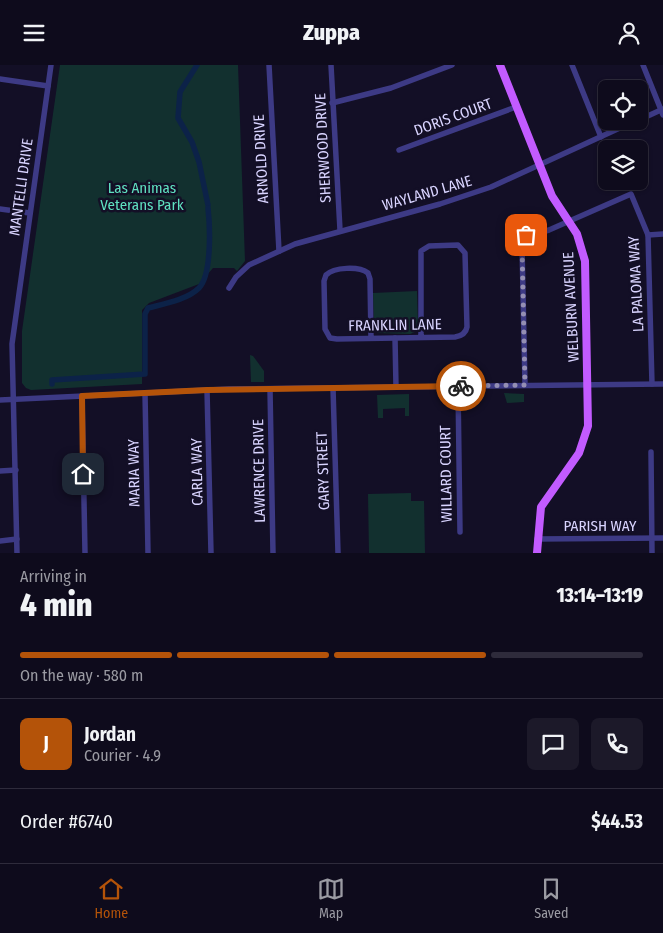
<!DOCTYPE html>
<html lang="en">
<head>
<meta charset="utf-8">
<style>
  body { margin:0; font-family:"Fira Sans Condensed",sans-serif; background:#1c1929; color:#f1f3f6; height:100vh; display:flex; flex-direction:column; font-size:19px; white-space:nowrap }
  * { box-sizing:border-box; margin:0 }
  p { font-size:16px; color:#9b9ba3 }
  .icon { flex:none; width:28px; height:28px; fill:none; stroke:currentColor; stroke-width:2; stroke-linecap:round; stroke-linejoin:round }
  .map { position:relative; height:488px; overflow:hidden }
  .side { display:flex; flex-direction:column; background:#0e0b1c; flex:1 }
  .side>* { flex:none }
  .controls { position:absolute; left:598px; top:15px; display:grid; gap:10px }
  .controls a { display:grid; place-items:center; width:50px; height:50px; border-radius:8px; background:#0e0b1c; box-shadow:0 1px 4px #0004,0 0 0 1px #2e2b3b; font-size:25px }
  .pin { position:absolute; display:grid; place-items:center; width:42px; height:42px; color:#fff; margin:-21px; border-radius:10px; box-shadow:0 2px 8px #0006 }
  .courier { position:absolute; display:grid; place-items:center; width:50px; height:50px; margin:-25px; border:4px solid #b45309; border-radius:50%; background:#fff; color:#222; box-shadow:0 1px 6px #0007 }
  .head em { font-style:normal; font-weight:800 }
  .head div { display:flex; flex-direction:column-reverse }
  .head { display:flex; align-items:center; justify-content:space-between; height:85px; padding:0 20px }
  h1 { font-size:32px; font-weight:800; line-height:38px }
  .bar { display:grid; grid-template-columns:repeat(4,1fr); gap:8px 5px; align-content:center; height:60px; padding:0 20px }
  .bar i { height:6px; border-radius:4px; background:#2e2b3b }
  .bar .current { background:#b45309 }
  .bar p { grid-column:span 4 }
  .line { display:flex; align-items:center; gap:12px; padding:0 20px; border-top:1px solid #2e2b3b }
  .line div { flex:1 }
  .round { display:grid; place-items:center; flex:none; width:52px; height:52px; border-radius:8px; background:#1c1929 }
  header { display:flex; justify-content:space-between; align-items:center; height:65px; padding:0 20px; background:#0e0b1c; font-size:22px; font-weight:800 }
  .tab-bar { display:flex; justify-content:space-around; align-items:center; height:70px; border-top:1px solid #2e2b3b; background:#0e0b1c; font-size:14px; color:#9b9ba3 }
  .tab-bar a { display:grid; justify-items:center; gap:2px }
  .tab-bar .current { color:#b45309 }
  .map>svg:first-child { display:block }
  .green { fill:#12302f }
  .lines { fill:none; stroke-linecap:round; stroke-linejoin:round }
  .canal { stroke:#0c2248; stroke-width:5.5 }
  .minor { stroke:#3d3a85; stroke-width:5.5 }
  .major { stroke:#c25bff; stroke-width:8 }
  .done { stroke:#948fb3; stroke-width:5; stroke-dasharray:0 9 }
  .route { stroke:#b45309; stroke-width:6 }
  .labels { text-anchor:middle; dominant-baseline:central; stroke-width:5; stroke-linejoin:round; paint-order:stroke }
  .street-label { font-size:15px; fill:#d9d4ff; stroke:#130f26 }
  .park-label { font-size:15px; fill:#5fe0c0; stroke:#130f26 }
</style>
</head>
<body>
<header><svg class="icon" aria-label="menu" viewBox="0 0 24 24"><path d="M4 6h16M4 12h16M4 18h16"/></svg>Zuppa<svg class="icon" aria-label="person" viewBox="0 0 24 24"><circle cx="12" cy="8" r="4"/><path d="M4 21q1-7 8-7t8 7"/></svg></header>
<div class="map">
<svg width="663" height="488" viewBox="0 0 663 488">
  <rect width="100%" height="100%" fill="#130f26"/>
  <g class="green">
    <path d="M60,0H238L245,196L237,206L234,203H213L199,219L149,238L142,245V319L31,325L26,323L22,318V266Z"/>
    <path d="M417,226L418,262L415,267L410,269L377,268L374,262L373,228Z"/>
    <path d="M250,290L253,291L264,306V317H251Z"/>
    <path d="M504,328L524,329V337L507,338Z"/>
    <path d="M409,329V351H405V343L383,344V353H378L377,330Z"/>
    <path d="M411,428V436H424L425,488H369L368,429Z"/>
  </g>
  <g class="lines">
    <g class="canal">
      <path d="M197,0L180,27L178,53L192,77L199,97L208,140"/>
      <path d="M52,319V315L145,309V249L148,243C163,239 187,235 199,223C212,210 210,161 208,143"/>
    </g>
    <g class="minor">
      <path d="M269,0L279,186"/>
      <path d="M331,0L340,165"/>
      <path d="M572,0L601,72"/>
      <path d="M643,0L663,50"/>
      <path d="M0,14L48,21"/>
      <path d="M332,38L391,23L452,0"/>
      <path d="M639,55L663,44"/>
      <path d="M399,85L516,42"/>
      <path d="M0,144L30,148"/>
      <path d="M648,170L663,169"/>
      <path d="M229,223L236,212L249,200L295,179L440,139L491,122L635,56"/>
      <path d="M371,273L370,214L368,208C359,201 334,202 326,210L324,216L325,264L330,273L337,274L455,272C461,271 466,268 467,262L465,188L458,180L429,181L421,186V272"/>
      <path d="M395,273L396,322"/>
      <path d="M525,320L522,181L525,172L549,165L631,129L648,170L652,319"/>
      <path d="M458,321L460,467"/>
      <path d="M333,323L338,488"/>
      <path d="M270,324L273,488"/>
      <path d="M207,325L211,488"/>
      <path d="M145,328L148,488"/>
      <path d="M82,331L85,488"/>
      <path d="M0,335L229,324L663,319"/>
      <path d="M651,387L652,488"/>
      <path d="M0,406L16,405"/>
      <path d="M537,474L663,473"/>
      <path d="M0,476L17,474"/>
      <path d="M17,488L12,279L51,0"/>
    </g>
    <path class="major" d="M500,0L552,131L577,169L585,196L588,361L579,388L541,442L537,488"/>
  </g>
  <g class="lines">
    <path class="done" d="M461,321L525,320L522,181L526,170"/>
    <path class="route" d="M83,409L82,331L207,325L461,321"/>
  </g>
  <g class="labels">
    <g class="street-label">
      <text transform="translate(453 52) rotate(-20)">DORIS COURT</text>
      <text transform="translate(323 83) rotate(-93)">SHERWOOD DRIVE</text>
      <text transform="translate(261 94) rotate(-93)">ARNOLD DRIVE</text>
      <text transform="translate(21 122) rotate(-82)">MANTELLI DRIVE</text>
      <text transform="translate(427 128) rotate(-16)">WAYLAND LANE</text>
      <text transform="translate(636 219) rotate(-93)">LA PALOMA WAY</text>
      <text transform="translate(571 242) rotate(-93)">WELBURN AVENUE</text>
      <text transform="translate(395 260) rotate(-1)">FRANKLIN LANE</text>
      <text transform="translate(259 406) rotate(-91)">LAWRENCE DRIVE</text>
      <text transform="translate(323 406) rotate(-92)">GARY STREET</text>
      <text transform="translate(197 407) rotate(-91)">CARLA WAY</text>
      <text transform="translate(134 408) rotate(-91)">MARIA WAY</text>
      <text transform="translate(446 409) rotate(-91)">WILLARD COURT</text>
      <text x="600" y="461">PARISH WAY</text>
    </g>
    <g class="park-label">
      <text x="142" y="123">Las Animas<tspan x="142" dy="17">Veterans Park</tspan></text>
    </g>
  </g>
</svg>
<div class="controls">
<a><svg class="icon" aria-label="locate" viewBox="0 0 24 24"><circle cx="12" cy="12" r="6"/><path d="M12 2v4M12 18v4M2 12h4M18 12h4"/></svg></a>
<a><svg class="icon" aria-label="layers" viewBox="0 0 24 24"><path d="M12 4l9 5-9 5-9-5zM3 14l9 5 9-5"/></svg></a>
</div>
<div class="pin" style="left:526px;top:170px;background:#ea580c"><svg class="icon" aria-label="bag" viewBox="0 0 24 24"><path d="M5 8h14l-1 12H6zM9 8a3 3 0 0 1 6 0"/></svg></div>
<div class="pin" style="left:83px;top:409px;background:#1f2937"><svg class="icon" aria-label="home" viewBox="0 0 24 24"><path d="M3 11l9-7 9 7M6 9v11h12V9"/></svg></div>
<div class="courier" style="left:461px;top:321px"><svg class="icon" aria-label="bike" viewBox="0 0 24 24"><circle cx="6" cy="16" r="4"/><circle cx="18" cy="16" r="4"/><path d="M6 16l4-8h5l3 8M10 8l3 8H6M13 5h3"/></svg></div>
</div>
<section class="side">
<div class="head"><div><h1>4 min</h1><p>Arriving in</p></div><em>13:14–13:19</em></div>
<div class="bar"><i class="current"></i><i class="current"></i><i class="current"></i><i></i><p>On the way · 580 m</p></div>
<div class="line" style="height:90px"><b class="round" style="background:#b45309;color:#fff">J</b><div><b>Jordan</b><p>Courier · 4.9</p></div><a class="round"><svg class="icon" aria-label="chat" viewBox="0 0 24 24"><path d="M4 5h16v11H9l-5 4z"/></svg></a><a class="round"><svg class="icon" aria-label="phone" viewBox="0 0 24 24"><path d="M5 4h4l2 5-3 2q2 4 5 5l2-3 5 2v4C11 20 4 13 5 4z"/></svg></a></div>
<div class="line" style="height:65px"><div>Order #6740</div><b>$44.53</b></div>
</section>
<nav class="tab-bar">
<a class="current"><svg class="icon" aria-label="home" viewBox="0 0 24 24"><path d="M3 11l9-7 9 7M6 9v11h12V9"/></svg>Home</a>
<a><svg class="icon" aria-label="map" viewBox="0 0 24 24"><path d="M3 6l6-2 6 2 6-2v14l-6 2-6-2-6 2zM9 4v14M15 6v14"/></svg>Map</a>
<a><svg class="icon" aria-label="saved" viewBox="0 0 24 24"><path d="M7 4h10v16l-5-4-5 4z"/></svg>Saved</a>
</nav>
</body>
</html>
